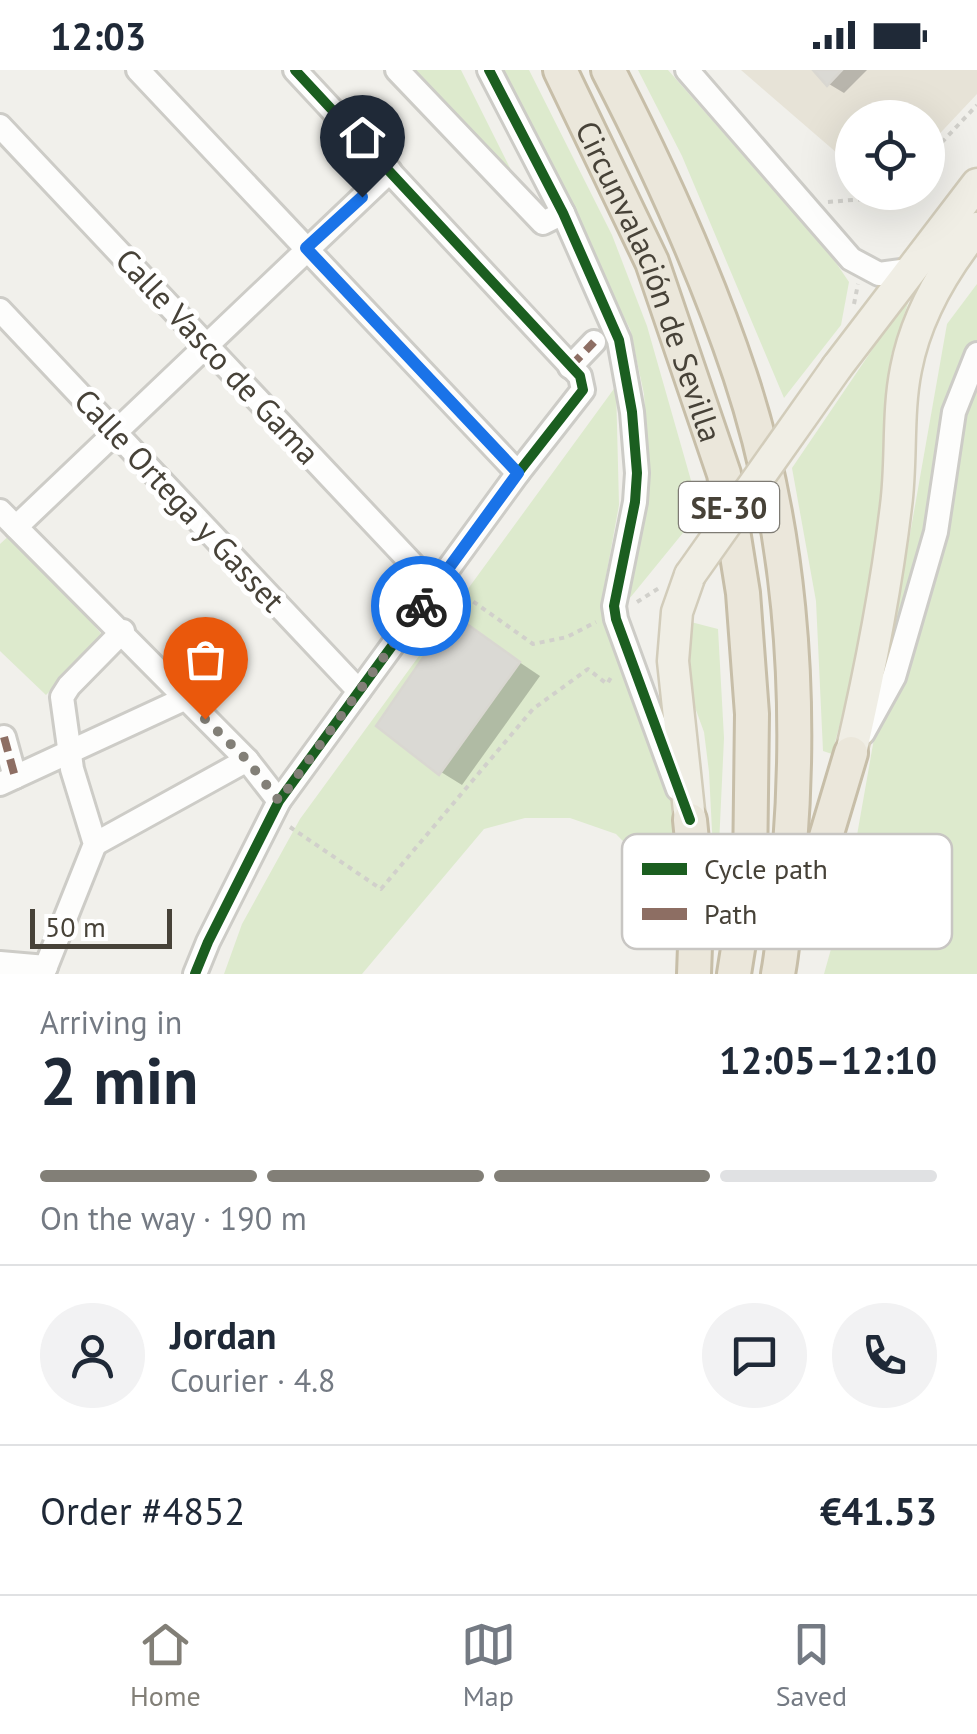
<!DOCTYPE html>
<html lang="en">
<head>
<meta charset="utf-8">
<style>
  body { margin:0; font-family:"PT Sans",sans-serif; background:#f2f2f3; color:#1f2937; height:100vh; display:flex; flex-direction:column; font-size:38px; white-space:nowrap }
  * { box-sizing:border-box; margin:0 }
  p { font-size:32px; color:#747a83 }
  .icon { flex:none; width:55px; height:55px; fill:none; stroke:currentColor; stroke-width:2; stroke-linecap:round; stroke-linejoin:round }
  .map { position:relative; height:904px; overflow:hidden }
  .sheet { display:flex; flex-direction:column; background:#fff; flex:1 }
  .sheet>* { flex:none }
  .controls { position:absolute; left:835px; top:30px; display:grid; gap:20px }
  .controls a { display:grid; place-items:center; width:110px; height:110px; border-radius:50%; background:#fff; box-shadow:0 10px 40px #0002; font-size:50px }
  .scale { position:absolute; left:30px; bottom:25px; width:142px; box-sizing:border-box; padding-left:10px; border:5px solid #474238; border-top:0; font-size:28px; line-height:35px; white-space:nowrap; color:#474238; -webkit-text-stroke:8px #fff; paint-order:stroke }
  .pin { position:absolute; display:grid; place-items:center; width:85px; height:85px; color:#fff; margin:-102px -42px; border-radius:50% 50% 50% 0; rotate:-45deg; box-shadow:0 0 10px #0007 }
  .pin .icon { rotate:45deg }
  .courier { position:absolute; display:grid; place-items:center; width:100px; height:100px; margin:-50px; border:8px solid #1a73e8; border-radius:50%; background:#fff; color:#222; box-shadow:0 2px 12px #0007 }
  .head em { font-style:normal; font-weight:800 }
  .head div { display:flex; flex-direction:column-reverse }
  .head { display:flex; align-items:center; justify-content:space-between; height:170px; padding:0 40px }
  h1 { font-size:65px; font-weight:800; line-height:75px }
  .bar { display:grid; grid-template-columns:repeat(4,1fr); gap:15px 10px; align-content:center; height:120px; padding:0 40px }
  .bar i { height:12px; border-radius:8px; background:#e0e1e3 }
  .bar .current { background:#827f77 }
  .bar p { grid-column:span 4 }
  .line { display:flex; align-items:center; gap:25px; padding:0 40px; border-top:2px solid #e0e1e3 }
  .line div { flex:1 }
  .round { display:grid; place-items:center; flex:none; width:105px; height:105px; border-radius:52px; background:#f2f2f3 }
  .status { display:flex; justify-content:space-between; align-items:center; height:70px; padding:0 50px; background:#fff; direction:ltr }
  .status svg { height:28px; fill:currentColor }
  .tab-bar { display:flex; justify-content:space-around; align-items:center; height:140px; border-top:2px solid #e0e1e3; background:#fff; font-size:28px; color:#747a83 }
  .tab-bar a { display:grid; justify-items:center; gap:5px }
  .tab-bar .current { color:#827f77 }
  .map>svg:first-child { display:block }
  .education { fill:#e7e3d7 }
  .green { fill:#ddeacd }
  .shadow { fill:#0003 }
  .building { fill:#dad9d4; stroke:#d9d7d1; stroke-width:2.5 }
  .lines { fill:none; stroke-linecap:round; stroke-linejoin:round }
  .minor-casing { stroke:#cdccc7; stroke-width:28 }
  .major-casing { stroke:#d2ccba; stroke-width:35 }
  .highway-casing { stroke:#c7bea8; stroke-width:38 }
  .path { stroke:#d1d0cb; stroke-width:4; stroke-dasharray:5 5; stroke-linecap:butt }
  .minor { stroke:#fdfdfc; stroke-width:22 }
  .major { stroke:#f0eee5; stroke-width:30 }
  .highway { stroke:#ebe7db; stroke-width:32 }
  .major-bridge-casing { stroke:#d2ccba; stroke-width:35; stroke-linecap:butt }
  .major-bridge { stroke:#f0eee5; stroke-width:30 }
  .quiet { stroke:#8d6e63; stroke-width:8; stroke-dasharray:15 8; stroke-linecap:butt }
  .cycleway-casing { stroke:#fff; stroke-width:16 }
  .cycleway { stroke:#1b5e20; stroke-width:10 }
  .done { stroke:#827f77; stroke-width:10; stroke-dasharray:0 18 }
  .route { stroke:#1a73e8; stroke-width:12 }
  .labels { text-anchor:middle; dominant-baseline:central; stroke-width:10; stroke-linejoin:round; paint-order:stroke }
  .shield { fill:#fff; stroke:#7e7b74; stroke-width:2.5 }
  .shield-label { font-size:30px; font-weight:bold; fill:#474238 }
  .street-label { font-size:32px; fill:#474238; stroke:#fff }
  .key { fill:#fff; stroke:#c8c6c3; stroke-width:2.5 }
  .key-label { font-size:28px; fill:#474238 }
</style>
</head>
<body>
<div class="status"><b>12:03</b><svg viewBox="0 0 49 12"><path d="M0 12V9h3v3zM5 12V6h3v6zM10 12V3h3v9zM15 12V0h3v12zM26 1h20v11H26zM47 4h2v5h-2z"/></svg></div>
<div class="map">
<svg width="977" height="904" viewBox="0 0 977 904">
  <rect width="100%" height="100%" fill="#f1f0eb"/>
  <path class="education" d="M741,0H977V24L928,76V48H852V96Z"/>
  <g class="green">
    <path d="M415,0H461L514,106Z"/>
    <path d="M499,0H529L612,165L647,256L700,442L625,534L649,416L644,324L630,259Z"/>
    <path d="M638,0H668L830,184L849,212L841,255L784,328L682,86Z"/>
    <path d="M977,214V904H824L847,822L947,254Z"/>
    <path d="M912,221L891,285L884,450L863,565L832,684L823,681L816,531L792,398Z"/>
    <path d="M616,316L619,435L603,523L684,770L662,811L616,764L570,748H525L484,759L362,904H224L242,854L300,749Z"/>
    <path d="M13,462L104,567L46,625L0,581V474Z"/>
    <path d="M687,551L718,559L724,668L716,839L709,702L704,662L689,621Z"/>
  </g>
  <g class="shadow">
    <path d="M819,0H867L844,23L829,14Z"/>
    <path d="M454,548L540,606L462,715L441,702Z"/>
  </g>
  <g class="building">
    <path d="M813,0H842L827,16Z"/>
    <path d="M453,544L520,592L439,705L376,656Z"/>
  </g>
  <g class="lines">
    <defs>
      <g id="minor">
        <path d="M138,0L518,403"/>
        <path d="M397,0L543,153L563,143"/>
        <path d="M489,0L563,143L619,270L632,342L637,403L635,432L614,536L616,549L678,719"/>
        <path d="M687,0L851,189L879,204L909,200"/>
        <path d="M0,56L435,518"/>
        <path d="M0,240L359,621"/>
        <path d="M570,297L594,272"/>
        <path d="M0,441L247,690L279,731"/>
        <path d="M16,457L390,101"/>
        <path d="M863,663L894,607L936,462L954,342L977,284"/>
        <path d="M0,668L4,667L15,707"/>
        <path d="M0,714L184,629"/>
        <path d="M95,774L247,690"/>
        <path d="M0,893L46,897"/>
        <path d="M43,904L95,774L72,699L62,627L69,616L123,561"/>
        <path d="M195,904L208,872L279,731L518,403L583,320L580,306L295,0"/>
      </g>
      <g id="major">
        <path d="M837,297L977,114"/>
        <path d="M851,683C870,601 886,520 896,436C902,391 897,343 906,299C916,246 943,200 977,158"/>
        <path d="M690,750L673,591L677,542L690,505"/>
      </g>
      <g id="highway">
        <path id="s1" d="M560,0L652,192L724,404L743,523L752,644L750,803L734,904"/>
        <path d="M608,0C659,99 705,200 740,305C790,455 802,619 790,776C786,818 786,862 778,904"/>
        <path d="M690,750L697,821L694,904"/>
        <path d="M795,852L822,780L851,683"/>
      </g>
    </defs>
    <use href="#minor" class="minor-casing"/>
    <use href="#major" class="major-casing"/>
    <use href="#highway" class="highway-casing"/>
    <g class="path">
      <path d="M928,87L977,35"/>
      <path d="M828,132L889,127L894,122"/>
      <path d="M854,234L858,214"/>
      <path d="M457,520L533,574L567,567L596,552"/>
      <path d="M637,532L659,518"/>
      <path d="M290,757L381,819L533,639L588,599L607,614L613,604"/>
    </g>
    <use href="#minor" class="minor"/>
    <use href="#major" class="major"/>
    <use href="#highway" class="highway"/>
    <defs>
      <path id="major-bridge" d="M690,505L837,297"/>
    </defs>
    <use href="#major-bridge" class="major-bridge-casing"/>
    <use href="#major-bridge" class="major-bridge"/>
    <g class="quiet">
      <path d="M570,297L594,272"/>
      <path d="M4,667L15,707"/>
    </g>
    <defs>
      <g id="cycleway">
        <path d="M489,0L563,143L619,270L632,342L637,403L635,432L614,536L616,549L690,750"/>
        <path d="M195,904L208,872L279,731L518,403L583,320L580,306L295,0"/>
      </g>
    </defs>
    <use href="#cycleway" class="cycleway-casing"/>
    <use href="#cycleway" class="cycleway"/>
  </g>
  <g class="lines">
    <path class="done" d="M205,649L247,690L279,731L421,536"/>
    <path class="route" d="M362,127L306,178L518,403L421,536"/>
  </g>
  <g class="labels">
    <rect class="shield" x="679" y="412" width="100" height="50" rx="8"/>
    <g class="shield-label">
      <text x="729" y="437">SE-30</text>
    </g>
    <g class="street-label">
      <text stroke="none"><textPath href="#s1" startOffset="230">Circunvalación de Sevilla</textPath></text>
      <text transform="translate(218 286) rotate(47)">Calle Vasco de Gama</text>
      <text transform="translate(180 430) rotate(47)">Calle Ortega y Gasset</text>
    </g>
  </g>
  <rect x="622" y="764" width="330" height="115" rx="15" class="key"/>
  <rect x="642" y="793" width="45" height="12" fill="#1b5e20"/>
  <rect x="642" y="838" width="45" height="12" fill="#8d6e63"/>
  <g class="key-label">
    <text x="704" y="809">Cycle path</text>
    <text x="704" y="854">Path</text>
  </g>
</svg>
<div class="controls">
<a><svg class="icon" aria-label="locate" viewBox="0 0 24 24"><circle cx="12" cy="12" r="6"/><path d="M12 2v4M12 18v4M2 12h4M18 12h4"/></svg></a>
</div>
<div class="scale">50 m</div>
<div class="pin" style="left:205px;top:649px;background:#ea580c"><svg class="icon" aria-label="bag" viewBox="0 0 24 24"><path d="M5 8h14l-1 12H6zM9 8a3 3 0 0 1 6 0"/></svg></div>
<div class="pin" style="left:362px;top:127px;background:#1f2937"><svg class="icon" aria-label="home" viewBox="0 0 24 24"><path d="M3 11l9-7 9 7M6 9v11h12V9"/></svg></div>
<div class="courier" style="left:421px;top:536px"><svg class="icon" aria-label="bike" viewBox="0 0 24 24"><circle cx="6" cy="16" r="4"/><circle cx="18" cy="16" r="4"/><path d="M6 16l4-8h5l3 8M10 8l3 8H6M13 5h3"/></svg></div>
</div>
<section class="sheet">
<div class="head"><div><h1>2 min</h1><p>Arriving in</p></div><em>12:05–12:10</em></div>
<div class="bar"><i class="current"></i><i class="current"></i><i class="current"></i><i></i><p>On the way · 190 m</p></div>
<div class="line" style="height:180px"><a class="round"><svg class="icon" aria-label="person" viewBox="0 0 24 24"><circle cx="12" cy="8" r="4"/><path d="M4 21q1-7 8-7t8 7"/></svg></a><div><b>Jordan</b><p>Courier · 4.8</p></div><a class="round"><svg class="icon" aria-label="chat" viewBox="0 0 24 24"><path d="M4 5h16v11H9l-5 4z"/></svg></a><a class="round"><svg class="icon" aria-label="phone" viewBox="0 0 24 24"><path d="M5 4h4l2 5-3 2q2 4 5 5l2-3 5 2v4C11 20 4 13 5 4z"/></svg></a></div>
<div class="line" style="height:130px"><div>Order #4852</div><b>€41.53</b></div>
</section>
<nav class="tab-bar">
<a class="current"><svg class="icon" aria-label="home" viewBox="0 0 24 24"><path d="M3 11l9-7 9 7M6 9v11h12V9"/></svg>Home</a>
<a><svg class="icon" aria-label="map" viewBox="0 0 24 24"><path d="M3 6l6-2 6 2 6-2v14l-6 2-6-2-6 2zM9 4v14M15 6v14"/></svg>Map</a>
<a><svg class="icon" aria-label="saved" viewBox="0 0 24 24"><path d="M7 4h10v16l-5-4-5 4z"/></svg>Saved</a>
</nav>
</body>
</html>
